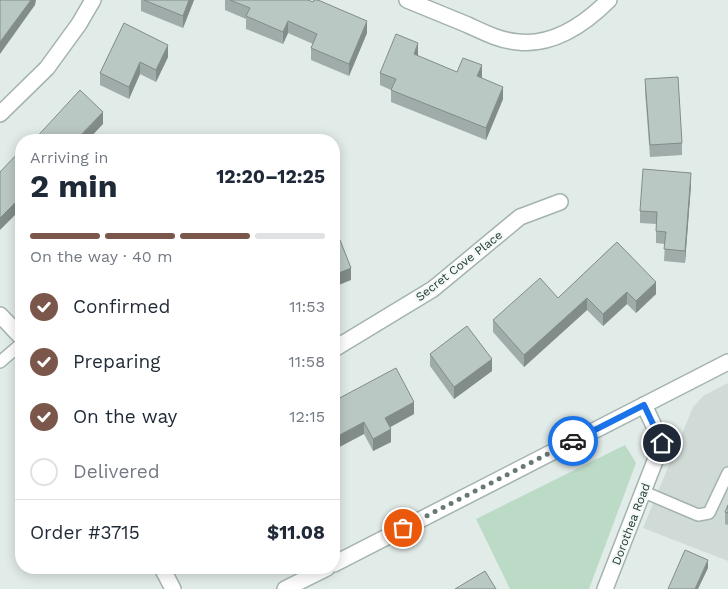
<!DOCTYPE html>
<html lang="en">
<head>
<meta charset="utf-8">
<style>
  body { margin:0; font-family:"Work Sans",sans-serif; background:#f2f2f3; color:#1f2937; height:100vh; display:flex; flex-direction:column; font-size:19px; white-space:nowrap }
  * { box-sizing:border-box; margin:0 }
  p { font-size:16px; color:#747a83 }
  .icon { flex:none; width:28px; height:28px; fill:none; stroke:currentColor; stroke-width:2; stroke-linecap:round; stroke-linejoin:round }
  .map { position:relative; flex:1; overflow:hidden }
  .side { position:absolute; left:15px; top:134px; width:325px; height:440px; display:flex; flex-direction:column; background:#fff; border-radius:20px; box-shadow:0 2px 12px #0003 }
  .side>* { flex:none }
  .pin { position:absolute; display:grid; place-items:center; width:42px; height:42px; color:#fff; margin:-21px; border:2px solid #fff; border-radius:50%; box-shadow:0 1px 5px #0007 }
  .courier { position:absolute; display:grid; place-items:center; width:50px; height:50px; margin:-25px; border:4px solid #1a73e8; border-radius:50%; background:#fff; color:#222; box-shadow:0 1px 6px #0007 }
  .head em { font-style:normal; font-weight:700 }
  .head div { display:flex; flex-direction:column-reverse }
  .head { display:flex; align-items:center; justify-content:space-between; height:85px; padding:0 15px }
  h1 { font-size:32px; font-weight:700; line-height:38px }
  .bar { display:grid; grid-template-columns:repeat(4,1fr); gap:8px 5px; align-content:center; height:60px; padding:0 15px }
  .bar i { height:6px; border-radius:4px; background:#e0e1e3 }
  .bar .active { background:#7a574a }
  .bar p { grid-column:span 4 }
  .line { display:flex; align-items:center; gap:12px; padding:0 15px; border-top:1px solid #e0e1e3 }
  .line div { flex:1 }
  ol { padding:0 15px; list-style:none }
  li { display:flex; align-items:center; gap:15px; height:55px }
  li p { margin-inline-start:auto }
  li .icon { padding:5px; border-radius:50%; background:#7a574a; color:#fff; stroke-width:4 }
  li:last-child { color:#747a83 }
  li i { width:28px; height:28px; border:2px solid #e0e1e3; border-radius:50% }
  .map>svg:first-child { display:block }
  .built { fill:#d0dbd7 }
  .green { fill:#bcdbc7 }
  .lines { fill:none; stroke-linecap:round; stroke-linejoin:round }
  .service-casing { stroke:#a4b3af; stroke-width:14 }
  .minor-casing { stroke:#a4b3af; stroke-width:18 }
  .tertiary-casing { stroke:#a4b3af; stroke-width:18 }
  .service { stroke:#fff; stroke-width:11 }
  .minor { stroke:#fff; stroke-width:15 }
  .tertiary { stroke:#fff; stroke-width:15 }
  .wall { fill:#a0aca9 }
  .shaded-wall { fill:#828c89 }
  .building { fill:#bac8c4; stroke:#828c89 }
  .done { stroke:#667975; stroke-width:5; stroke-dasharray:0 9 }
  .route { stroke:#1a73e8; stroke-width:6 }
  .labels { text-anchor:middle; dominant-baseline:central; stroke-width:4; stroke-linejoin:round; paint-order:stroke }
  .street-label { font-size:12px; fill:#233b37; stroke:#f2f8f5 }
</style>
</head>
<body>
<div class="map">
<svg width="728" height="589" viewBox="0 0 728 589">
  <rect width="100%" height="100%" fill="#e1ebe8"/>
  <path class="built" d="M728,383V561L643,528L693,407L703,396Z"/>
  <path class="green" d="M625,445L636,463L589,589H510L476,519Z"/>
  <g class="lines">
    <defs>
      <g id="service">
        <path d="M0,362L21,344"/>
        <path d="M644,492L698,515L709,513L728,473"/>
      </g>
      <g id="minor">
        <path d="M407,0C427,8 448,17 468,25C483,32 501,41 518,42C554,46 585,24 609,0"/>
        <path d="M0,114L47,68L79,24L93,0"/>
        <path d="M0,315L21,337"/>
        <path d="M334,349L433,289L520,217L560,202"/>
        <path d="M162,568L173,589"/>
        <path d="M605,589L662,443L644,405"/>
      </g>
      <g id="tertiary">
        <path d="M334,564L728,362"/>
        <path d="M285,589L327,568"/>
      </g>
    </defs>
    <use href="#service" class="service-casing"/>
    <use href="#minor" class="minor-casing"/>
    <use href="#tertiary" class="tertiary-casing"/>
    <use href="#service" class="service"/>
    <use href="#minor" class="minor"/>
    <use href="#tertiary" class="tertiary"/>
  </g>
  <g class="wall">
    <path d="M141,0H194L183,28L141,11Z"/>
    <path d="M225,0H308L367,33L349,76L311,60V48L313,44L288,33L283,44L246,29V19L225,10Z"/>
    <path d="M124,23L168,57L156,82L140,74L129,99L100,85V73Z"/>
    <path d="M457,72L481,78L503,99L486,140L391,102V90L380,85V73Z"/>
    <path d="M645,79L682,143V155L650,157L645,91Z"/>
    <path d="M691,185L685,263L664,261L665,244L656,243V224L640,223V211Z"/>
    <path d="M617,242L656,294L636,313L627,304L603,326L587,310L524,367L493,332V320L558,298Z"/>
    <path d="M430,354L492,371L454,399L430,366Z"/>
    <path d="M334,401L414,414L390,427L391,442L373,451L364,434Z"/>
    <path d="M728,505V525L725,524V512Z"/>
  </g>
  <g class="shaded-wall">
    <path d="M31,0H36L35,5L0,54V42Z"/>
    <path d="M189,0H194L183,28V16Z"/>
    <path d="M288,21V33L283,44V32Z"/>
    <path d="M367,21V33L349,76V64Z"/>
    <path d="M418,43V55L414,66V54Z"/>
    <path d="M168,45V57L156,82V70Z"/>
    <path d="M140,62V74L129,99V87Z"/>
    <path d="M482,65V78L477,76Z"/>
    <path d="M503,87V99L486,140V128Z"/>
    <path d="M103,112V124L88,140H76Z"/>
    <path d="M691,173V185L685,263V251Z"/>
    <path d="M21,197V209L0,230V218Z"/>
    <path d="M351,268V280L334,287V275Z"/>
    <path d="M656,282V294L636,313V301Z"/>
    <path d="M627,292V304L603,326V314Z"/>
    <path d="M587,298V310L524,367V355Z"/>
    <path d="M492,359V371L454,399V387Z"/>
    <path d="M414,402V414L385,430V418Z"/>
    <path d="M364,422V434L334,450V438Z"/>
    <path d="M391,429V442L373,451V439Z"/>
    <path d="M708,560V568L698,589H695Z"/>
  </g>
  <g class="building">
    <path d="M0,0H31L0,42Z"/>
    <path d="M144,0H189L183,16Z"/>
    <path d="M230,0H308L313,2L314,0H318L367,21L349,64L311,48L317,34L288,21L283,32L246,16L250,8Z"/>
    <path d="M124,23L168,45L156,70L140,62L129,87L100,73Z"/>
    <path d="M396,34L418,43L414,54L457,72L463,58L482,65L477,76L503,87L486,128L391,90L396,79L380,73Z"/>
    <path d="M678,77L682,143L650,145L645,79Z"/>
    <path d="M80,90L103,112L76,140H34Z"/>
    <path d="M21,150V197L0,218V172Z"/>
    <path d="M643,169L691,173L685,251L664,249L666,232L656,231L657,212L640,211Z"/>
    <path d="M340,240L351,268L334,275V243Z"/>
    <path d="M617,242L656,282L636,301L627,292L603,314L587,298L524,355L493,320L540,278L558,298Z"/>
    <path d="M467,326L492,359L454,387L430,354Z"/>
    <path d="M396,368L414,402L385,418L391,429L373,439L364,422L334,438V401Z"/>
    <path d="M728,505V513L725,512Z"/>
    <path d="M685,550L708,560L695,589H668Z"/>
    <path d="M485,571L496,589H455Z"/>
  </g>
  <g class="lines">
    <path class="done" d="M403,528L573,441"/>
    <path class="route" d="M573,441L644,405L662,443"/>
  </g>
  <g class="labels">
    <g class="street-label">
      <text transform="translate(459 266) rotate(-38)">Secret Cove Place</text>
      <text transform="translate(631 524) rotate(-69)">Dorothea Road</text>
    </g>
  </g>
</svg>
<div class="pin" style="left:403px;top:528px;background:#ea580c"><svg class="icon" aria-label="bag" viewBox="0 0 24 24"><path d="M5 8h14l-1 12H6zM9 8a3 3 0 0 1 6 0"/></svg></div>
<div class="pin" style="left:662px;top:443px;background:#1f2937"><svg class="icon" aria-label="home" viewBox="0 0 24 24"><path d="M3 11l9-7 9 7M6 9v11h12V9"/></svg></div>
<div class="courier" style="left:573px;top:441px"><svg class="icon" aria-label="car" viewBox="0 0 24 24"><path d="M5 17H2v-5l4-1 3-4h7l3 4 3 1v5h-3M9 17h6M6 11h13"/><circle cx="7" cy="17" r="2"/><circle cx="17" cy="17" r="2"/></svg></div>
<section class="side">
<div class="head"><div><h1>2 min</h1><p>Arriving in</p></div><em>12:20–12:25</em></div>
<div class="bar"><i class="active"></i><i class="active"></i><i class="active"></i><i></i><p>On the way · 40 m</p></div>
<ol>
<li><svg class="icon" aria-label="check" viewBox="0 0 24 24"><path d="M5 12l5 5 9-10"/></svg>Confirmed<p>11:53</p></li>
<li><svg class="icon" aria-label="check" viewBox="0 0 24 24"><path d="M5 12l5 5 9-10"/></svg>Preparing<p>11:58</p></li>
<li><svg class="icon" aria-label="check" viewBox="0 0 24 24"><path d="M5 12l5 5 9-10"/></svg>On the way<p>12:15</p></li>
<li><i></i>Delivered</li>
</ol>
<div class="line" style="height:65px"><div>Order #3715</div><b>$11.08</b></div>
</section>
</div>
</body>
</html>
